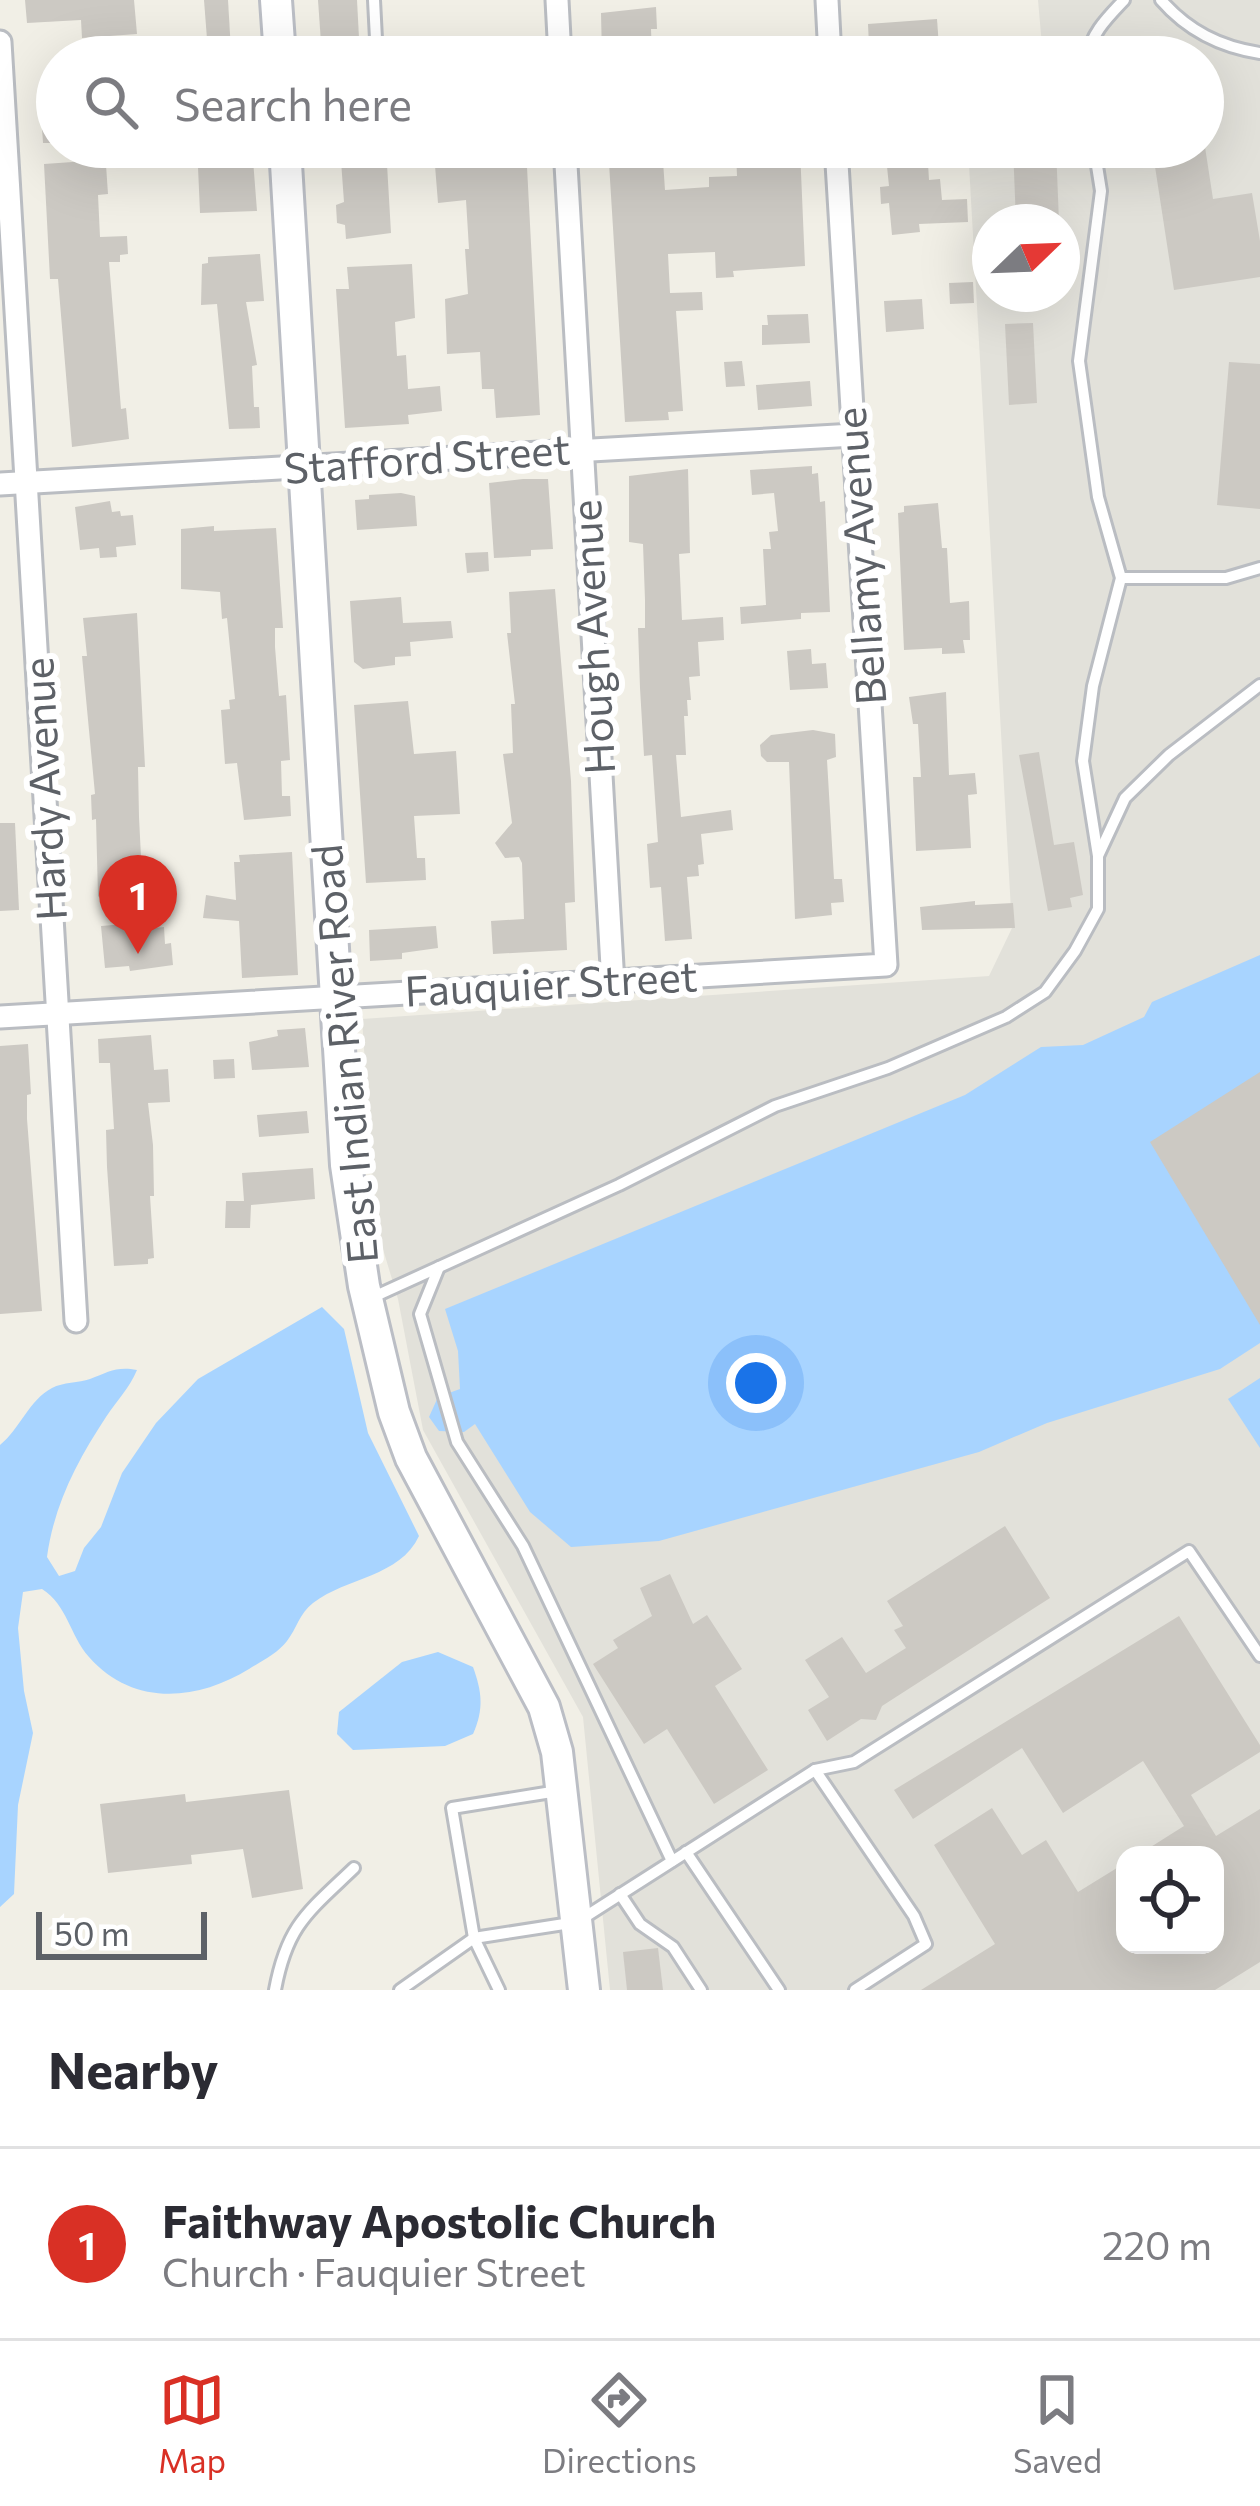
<!DOCTYPE html>
<html lang="en">
<head>
<meta charset="utf-8">
<style>
	:root { --surface:#fff; --page:#f7f7f7; --text:#2b2b33; --muted:#7c7c81; --line:#e1e1e2; --accent:#d93025 }
	body { margin:0; font-family:Commissioner,sans-serif; background:var(--page); color:var(--text) }
	.controls { position:absolute; right:36px; bottom:36px; display:grid; overflow:hidden; border-radius:24px; box-shadow:0 12px 48px #0002 }
	.controls button { width:108px; height:108px; display:grid; place-items:center; padding:0; border:0; border-bottom:3px solid var(--line); background:var(--surface); color:var(--text); font:60px sans-serif }
	.compass { position:absolute; left:972px; top:204px; width:108px; height:108px; border-radius:50%; background:var(--surface); box-shadow:0 12px 48px #0002; rotate:67deg }
	.scale { position:absolute; left:36px; bottom:30px; width:171px; box-sizing:border-box; padding-left:12px; border:6px solid #5d6167; border-top:0; font-size:33px; line-height:42px; white-space:nowrap; color:#5d6167; -webkit-text-stroke:9px #fff; paint-order:stroke }
	.you { position:absolute; left:756px; top:1383px; width:42px; height:42px; margin:-30px; border:9px solid #fff; border-radius:50%; background:#1a73e8; box-shadow:0 0 0 18px #1a73e833 }
	.badge { display:grid; place-items:center; width:78px; height:78px; border-radius:50%; background:var(--accent); color:#fff; font-size:39px; font-weight:700 }
	.pin { position:absolute; translate:-50% -99px; filter:drop-shadow(0 3px 6px #0008) }
	.pin::after { content:''; position:absolute; top:63px; width:42px; height:36px; background:inherit; clip-path:polygon(0 0,100% 0,50% 100%) }
	.list { margin:0; padding:0; list-style:none }
	h2 { display:flex; justify-content:space-between; align-items:center; height:156px; margin:0; padding:0 48px; font-size:51px }
	h2 small { font-size:39px; font-weight:400; color:var(--muted) }
	.list li { display:grid; grid-template-columns:78px 1fr auto; gap:36px; align-items:center; box-sizing:border-box; height:192px; padding:0 48px; border-top:3px solid var(--line) }
	.list b { display:block; font-size:45px; white-space:nowrap }
	.list p { margin:0; font-size:39px; white-space:nowrap; color:var(--muted) }
	.list em { font-size:39px; font-style:normal; color:var(--muted) }
	.icon { flex:none; width:66px; height:66px; fill:none; stroke:currentColor; stroke-width:2; stroke-linecap:round; stroke-linejoin:round }
	.map { position:relative; flex:none; width:1260px; height:1990px; overflow:hidden }
	.search { position:absolute; background:var(--surface); box-shadow:0 12px 48px #0002; left:36px; right:36px; top:36px; height:132px; display:flex; align-items:center; gap:30px; box-sizing:border-box; padding:0 42px; border-radius:66px; color:var(--muted); font-size:45px }
	.sheet { height:348px; background:var(--surface) }
	nav { display:flex; justify-content:space-around; align-items:center; box-sizing:border-box; height:168px; border-top:3px solid var(--line); background:var(--surface); font-size:33px; color:var(--muted) }
	nav a { display:grid; justify-items:center; gap:6px }
	nav .on { color:var(--accent) }
	.map>svg:first-child { display:block }
	.industrial { fill:#e2e1da; fill-rule:evenodd }
	.water { fill:#a8d4ff }
	.building { fill:#ccc9c3 }
	.lines { fill:none; stroke-linecap:round; stroke-linejoin:round }
	.lane-casing { stroke:#babdc2; stroke-width:16 }
	.street-casing { stroke:#babdc2; stroke-width:27 }
	.secondary-casing { stroke:#bbbec5; stroke-width:36 }
	.lane { stroke:#fff; stroke-width:10 }
	.street { stroke:#fff; stroke-width:21 }
	.secondary { stroke:#fff; stroke-width:30 }
	.labels { text-anchor:middle; stroke-width:12; stroke-linejoin:round; paint-order:stroke }
	.street-label { font-size:42px; fill:#5d6167; stroke:#fff }
</style>
</head>
<body>
<div class="map">
<svg width="1260" height="1990" viewBox="0 0 1260 1990">
	<rect width="100%" height="100%" fill="#f1efe6"/>
	<path class="industrial" d="M1038,0H1260V1990H610L583,1717L423,1430L398,1299L376,1226L362,1019L989,976L1012,928L968,147H1203V57H1043ZM990,222H1062V294H990ZM1125,1855H1215V1945H1125Z"/>
	<g class="water">
		<polygon points="1260,955 1260,1343 1220,1369 1047,1423 979,1452 659,1541 571,1547 530,1512 475,1424 464,1432 439,1431 429,1417 438,1397 460,1389 458,1351 445,1309 965,1095 1041,1047 1083,1045 1144,1017 1152,1002"/>
		<path d="M322,1307L344,1329L368,1433L419,1536C400,1577 347,1577 313,1603C299,1614 297,1628 287,1641C278,1653 262,1661 249,1669C197,1701 133,1707 89,1657C69,1634 68,1606 42,1589L23,1592L18,1628L24,1691L33,1733L18,1805L14,1894L0,1907V1445C20,1429 29,1400 52,1388C63,1382 79,1383 90,1379C108,1372 117,1366 137,1370C129,1389 117,1400 106,1417C77,1461 54,1505 47,1557L59,1576L75,1571L84,1548L101,1527L122,1473L156,1423L198,1379Z"/>
		<polygon points="1260,1378 1260,1448 1228,1399"/>
		<path d="M438,1652L473,1667C482,1692 484,1709 473,1734L445,1746L353,1750L337,1734L339,1712L402,1662Z"/>
	</g>
	<g class="building">
		<polygon points="25,0 134,0 137,34 82,38 81,20 27,23"/>
		<polygon points="204,0 228,0 231,51 208,52"/>
		<polygon points="318,0 357,0 360,57 322,57"/>
		<polygon points="656,7 657,29 651,29 652,57 602,57 601,13"/>
		<polygon points="937,19 939,47 869,46 868,24"/>
		<polygon points="57,82 57,143 43,143 39,83"/>
		<polygon points="189,147 252,147 257,211 200,213 198,167 191,167"/>
		<polygon points="340,147 386,147 391,233 346,239 345,225 337,223 336,205 344,202"/>
		<polygon points="608,147 662,147 665,190 709,187 709,177 737,176 736,151 800,149 805,266 733,271 734,277 716,278 715,252 668,254 670,293 702,292 703,310 676,311 683,411 668,412 669,420 625,422"/>
		<polygon points="885,147 927,147 929,180 940,179 942,200 967,199 968,222 919,224 920,232 892,235 889,203 881,204 880,187 889,186"/>
		<polygon points="1013,147 1056,147 1059,222 1016,222"/>
		<polygon points="1152,147 1205,147 1213,199 1252,193 1260,241 1260,277 1174,290"/>
		<polygon points="526,148 540,415 496,418 494,389 482,389 480,352 447,354 445,299 468,294 465,249 469,249 466,200 438,203 434,153"/>
		<polygon points="87,161 94,166 106,165 108,194 98,195 100,237 127,236 128,254 120,255 120,262 109,262 121,409 126,408 129,439 72,447 58,279 50,279 44,164"/>
		<polygon points="260,254 264,301 246,302 257,365 252,366 254,407 259,407 260,428 229,429 217,304 201,305 202,264 208,263 208,257"/>
		<polygon points="412,264 415,318 395,322 397,356 406,355 408,389 440,386 442,411 408,415 409,424 345,428 336,289 349,289 347,267"/>
		<polygon points="973,282 974,303 950,304 949,283"/>
		<polygon points="922,299 924,329 886,332 884,301"/>
		<polygon points="808,314 810,343 762,345 762,325 768,325 767,315"/>
		<polygon points="1033,323 1037,403 1009,405 1005,324"/>
		<polygon points="742,361 745,386 726,387 724,362"/>
		<polygon points="1229,362 1260,364 1260,509 1217,505"/>
		<polygon points="810,381 812,406 758,410 756,385"/>
		<polygon points="812,466 812,474 818,473 820,502 825,501 830,612 801,613 801,619 741,624 740,607 766,605 763,549 771,549 769,532 778,531 774,493 752,495 750,470"/>
		<polygon points="688,469 690,553 679,554 682,620 723,617 724,640 698,642 700,676 689,677 691,700 687,700 688,716 684,716 686,755 676,755 681,817 731,810 733,830 701,834 704,864 698,865 699,876 687,877 692,939 665,941 661,887 650,888 647,844 658,842 652,755 644,756 640,688 638,628 645,628 645,600 643,544 629,542 629,476"/>
		<polygon points="523,479 548,479 553,549 531,550 531,556 494,558 489,483"/>
		<polygon points="401,493 415,496 417,526 357,530 355,500 369,499 369,495"/>
		<polygon points="110,501 112,512 120,511 121,516 133,515 136,545 116,547 117,557 100,558 99,548 80,550 75,507"/>
		<polygon points="938,503 942,548 947,548 950,603 969,601 970,640 963,640 965,653 942,654 942,648 904,650 898,513 904,512 904,506"/>
		<polygon points="214,526 214,531 276,528 283,628 275,628 275,647 279,696 286,695 290,760 281,761 282,796 290,796 291,816 244,820 237,763 225,764 221,710 230,709 229,700 235,699 227,618 222,619 220,592 181,589 181,529"/>
		<polygon points="488,552 489,571 467,573 465,553"/>
		<polygon points="555,589 571,781 575,902 565,903 567,950 493,954 491,921 524,919 522,863 519,857 505,858 495,843 512,823 503,754 513,753 511,704 515,704 507,633 511,633 509,592"/>
		<polygon points="401,597 403,623 451,621 453,638 410,642 411,656 395,657 395,665 363,669 354,662 350,601"/>
		<polygon points="137,613 145,767 138,767 139,817 141,857 145,865 151,865 153,889 142,890 144,929 164,927 165,944 171,943 173,965 130,971 129,966 105,968 101,926 125,924 98,896 96,819 92,820 91,795 95,794 82,656 87,656 83,618"/>
		<polygon points="811,649 812,664 826,663 828,688 790,690 787,651"/>
		<polygon points="946,692 949,775 975,773 977,794 968,795 971,848 916,851 913,777 921,777 918,724 913,724 909,697"/>
		<polygon points="408,701 414,754 456,751 460,814 414,816 417,858 425,858 426,880 366,883 354,705"/>
		<polygon points="813,730 835,734 836,757 827,760 834,879 842,879 844,902 831,903 832,915 795,919 789,762 767,762 761,756 760,745 771,735"/>
		<polygon points="1039,752 1054,845 1074,842 1083,895 1070,898 1072,907 1048,911 1019,755"/>
		<polygon points="0,823 15,823 19,910 0,911"/>
		<polygon points="292,852 298,975 242,978 239,921 203,918 206,895 236,900 234,862 240,862 239,855"/>
		<polygon points="975,901 975,905 1013,903 1015,928 922,930 920,907"/>
		<polygon points="436,926 438,948 402,953 402,959 370,961 369,930"/>
		<polygon points="305,1028 309,1067 252,1070 249,1042 278,1036 277,1030"/>
		<polygon points="151,1035 154,1070 168,1069 170,1102 148,1103 153,1145 154,1196 150,1196 154,1258 148,1259 148,1264 114,1266 107,1167 106,1130 114,1129 110,1063 99,1063 98,1039"/>
		<polygon points="28,1044 31,1094 27,1095 27,1119 42,1311 0,1314 0,1046"/>
		<polygon points="234,1059 235,1078 214,1079 213,1060"/>
		<polygon points="1260,1072 1260,1325 1150,1142"/>
		<polygon points="307,1111 309,1133 259,1137 257,1115"/>
		<polygon points="313,1168 315,1199 251,1205 250,1228 225,1228 226,1201 244,1201 242,1173"/>
		<polygon points="1005,1526 1050,1598 882,1706 876,1720 861,1719 827,1741 808,1710 829,1697 805,1660 842,1637 866,1673 906,1648 894,1630 903,1626 887,1601"/>
		<polygon points="670,1574 693,1624 707,1615 742,1669 715,1686 768,1770 714,1804 667,1729 644,1744 593,1664 618,1648 613,1640 652,1616 640,1588"/>
		<polygon points="1179,1616 1260,1745 1260,1752 1191,1795 1216,1836 1260,1809 1260,1962 1215,1990 921,1990 995,1944 934,1845 992,1808 1022,1855 1046,1840 1078,1892 1125,1863 1125,1945 1215,1945 1215,1855 1138,1855 1184,1826 1143,1761 1063,1813 1022,1748 913,1819 894,1790"/>
		<polygon points="289,1790 303,1889 252,1898 243,1849 191,1855 192,1864 108,1873 100,1804 185,1794 186,1802"/>
		<polygon points="658,1948 663,1990 627,1990 623,1952"/>
	</g>
	<g class="lines">
		<g class="lane-casing">
			<g id="lane">
				<polyline points="374,0 376,39"/>
				<path d="M1161,0C1188,31 1220,47 1260,53"/>
				<path d="M1088,57C1090,34 1109,16 1124,0"/>
				<polyline points="1121,578 1226,578 1260,568"/>
				<polyline points="1098,856 1125,798 1169,755 1260,685"/>
				<polyline points="439,1267 420,1314 457,1442 523,1546 672,1861"/>
				<polyline points="369,1299 619,1185 775,1106 888,1068 1006,1017 1045,992 1075,951 1098,909 1098,856 1083,761 1093,686 1121,578 1098,497 1079,361 1101,191 1094,147"/>
				<polyline points="815,1770 914,1916 926,1944 855,1990"/>
				<polyline points="686,1852 779,1990"/>
				<polyline points="620,1894 640,1924 673,1947 701,1990"/>
				<path d="M275,1990C287,1925 308,1912 354,1868"/>
				<polyline points="400,1990 474,1938 577,1922 815,1770 854,1762 1189,1551 1260,1656"/>
				<polyline points="499,1990 474,1938 452,1808 558,1791"/>
			</g>
		</g>
		<g class="street-casing">
			<g id="street">
				<polyline points="557,0 560,57"/>
				<polyline points="827,0 830,57"/>
				<polyline points="0,42 76,1321"/>
				<polyline points="565,147 613,984"/>
				<polyline points="0,484 854,435"/>
				<polyline points="0,1017 886,965 836,147"/>
			</g>
		</g>
		<g class="secondary-casing">
			<g id="secondary">
				<polyline points="276,0 280,57"/>
				<polyline points="285,147 346,1165 364,1286 394,1412 411,1458 544,1707 557,1752 584,1990"/>
			</g>
		</g>
		<use href="#lane" class="lane"/>
		<use href="#street" class="street"/>
		<use href="#secondary" class="secondary"/>
	</g>
	<g class="labels">
		<g class="street-label">
			<text transform="translate(427 459) rotate(-4)" y="15">Stafford Street</text>
			<text transform="translate(861 556) rotate(-94)" y="15">Bellamy Avenue</text>
			<text transform="translate(593 637) rotate(-93)" y="15">Hough Avenue</text>
			<text transform="translate(45 789) rotate(-93)" y="15">Hardy Avenue</text>
			<text transform="translate(551 984) rotate(-3)" y="15">Fauquier Street</text>
			<text transform="translate(345 1054) rotate(-95)" y="15">East Indian River Road</text>
		</g>
	</g>
</svg>
<div class="controls">
<button><svg class="icon" aria-label="locate" viewBox="0 0 24 24"><circle cx="12" cy="12" r="6"/><path d="M12 2v4M12 18v4M2 12h4M18 12h4"/></svg></button>
</div>
<svg class="compass" viewBox="-18 -18 36 36"><path d="M0-13l5 13h-10z" fill="#e53935"/><path d="M0 13l5-13h-10z" fill="#7c7c81"/></svg>
<div class="scale">50 m</div>
<div class="you"></div>
<div class="pin badge" style="left:138px;top:954px">1</div>
<div class="search"><svg class="icon" aria-label="search" viewBox="0 0 24 24"><circle cx="10" cy="10" r="6"/><path d="M15 15l6 6"/></svg>Search here</div>
</div>
<section class="sheet">
<h2>Nearby<small></small></h2>
<ul class="list">
<li><span class="badge">1</span><div><b>Faithway Apostolic Church</b><p>Church · Fauquier Street</p></div><em>220 m</em></li>
</ul>
</section>
<nav>
<a class="on"><svg class="icon" aria-label="map" viewBox="0 0 24 24"><path d="M3 6l6-2 6 2 6-2v14l-6 2-6-2-6 2zM9 4v14M15 6v14"/></svg>Map</a>
<a><svg class="icon" aria-label="directions" viewBox="0 0 24 24"><path d="M12 3l9 9-9 9-9-9zM9 14v-3h6M13 9l2 2-2 2"/></svg>Directions</a>
<a><svg class="icon" aria-label="saved" viewBox="0 0 24 24"><path d="M7 4h10v16l-5-4-5 4z"/></svg>Saved</a>
</nav>
</body>
</html>
